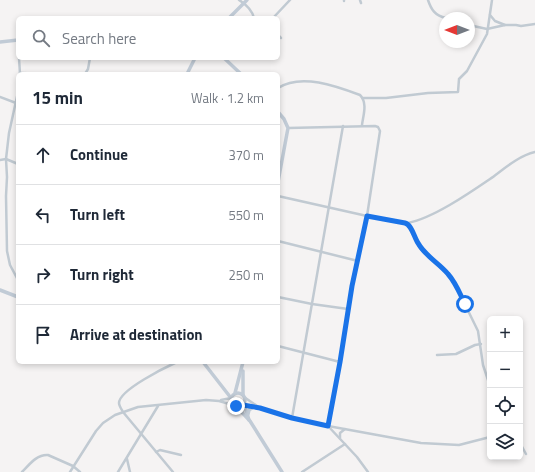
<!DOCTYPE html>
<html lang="en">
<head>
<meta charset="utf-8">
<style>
	:root { --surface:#fff; --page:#f6f6f7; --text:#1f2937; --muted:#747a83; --line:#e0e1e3 }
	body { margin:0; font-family:"Titillium Web",sans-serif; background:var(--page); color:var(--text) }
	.controls { position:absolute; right:12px; bottom:12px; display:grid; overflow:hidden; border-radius:6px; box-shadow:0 2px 6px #0003 }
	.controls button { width:36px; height:36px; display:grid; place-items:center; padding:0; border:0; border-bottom:1px solid var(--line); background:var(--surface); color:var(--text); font:20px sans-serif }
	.compass { position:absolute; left:439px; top:12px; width:36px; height:36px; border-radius:50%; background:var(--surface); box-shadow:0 2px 6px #0003; rotate:270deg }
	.stop { position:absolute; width:12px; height:12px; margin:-9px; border:3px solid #1a73e8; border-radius:50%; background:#fff }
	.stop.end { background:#1a73e8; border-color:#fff; box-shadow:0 1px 4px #0008 }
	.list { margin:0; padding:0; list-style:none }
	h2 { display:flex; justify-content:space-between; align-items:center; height:52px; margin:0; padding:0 16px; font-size:17px }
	h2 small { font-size:13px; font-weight:400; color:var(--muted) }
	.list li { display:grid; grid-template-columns:26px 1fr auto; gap:12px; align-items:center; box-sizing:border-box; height:60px; padding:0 16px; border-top:1px solid var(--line) }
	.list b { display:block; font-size:15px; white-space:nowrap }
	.list em { font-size:13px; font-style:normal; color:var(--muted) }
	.icon { flex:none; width:22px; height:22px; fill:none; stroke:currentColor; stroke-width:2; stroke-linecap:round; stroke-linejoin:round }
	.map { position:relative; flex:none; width:535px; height:472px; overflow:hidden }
	.search { position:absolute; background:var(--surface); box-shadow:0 2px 6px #0003; left:16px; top:16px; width:264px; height:44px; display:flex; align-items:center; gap:10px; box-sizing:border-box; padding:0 14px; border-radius:6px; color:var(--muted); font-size:15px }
	.panel { position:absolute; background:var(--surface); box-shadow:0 2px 6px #0003; left:16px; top:72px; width:264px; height:292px; border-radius:6px }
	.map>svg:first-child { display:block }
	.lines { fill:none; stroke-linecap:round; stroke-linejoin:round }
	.street { stroke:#c1cad2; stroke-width:2.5 }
	.secondary { stroke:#c1cbd6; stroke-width:3.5 }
	.route { stroke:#1a73e8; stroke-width:5 }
</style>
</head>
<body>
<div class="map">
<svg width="535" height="472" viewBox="0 0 535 472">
	<rect width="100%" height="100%" fill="#f5f3f3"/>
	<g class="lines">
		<g class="street">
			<path d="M239,0C247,5 252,10 254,18"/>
			<polyline points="360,0 361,3"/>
			<path d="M428,0C431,9 435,16 446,18"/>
			<polyline points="344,1 344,0"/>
			<polyline points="490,15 495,21 505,25"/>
			<polyline points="273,18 290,0"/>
			<polyline points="469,25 487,29 505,25 516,25 521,26 535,24"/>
			<polyline points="278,35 281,38"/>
			<polyline points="19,58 20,74"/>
			<polyline points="20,73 49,74"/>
			<polyline points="85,74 88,69 90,58"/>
			<path d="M278,88C301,73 336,86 360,95C368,103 363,116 362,125"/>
			<polyline points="18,92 9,133 6,159 7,177 6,196 7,251 10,265 18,280"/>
			<polyline points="0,97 16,103"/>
			<polyline points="363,98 386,98 428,93 458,92 459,79 467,71 487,34 492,0"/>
			<polyline points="288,128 375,126 378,127 380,131 367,216 352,286 340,362 328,426 357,457 368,472"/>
			<polyline points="0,160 6,159 18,164"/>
			<polyline points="278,196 367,216 407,223 420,248 426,254 448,274 456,286 478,331 483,365 490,386"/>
			<path d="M408,223C433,218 468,194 490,179C504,169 518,156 535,152"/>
			<polyline points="278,241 358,261"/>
			<polyline points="278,297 312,304 348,309"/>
			<polyline points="278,346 340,362"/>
			<polyline points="437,355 456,354 475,345 481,344"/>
			<polyline points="244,397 260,408"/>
			<polyline points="221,400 231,398"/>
			<polyline points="244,405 260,408 292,418 328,426 421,443 459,445 490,437"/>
			<polyline points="292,418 343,126"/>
			<polyline points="340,438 340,433 345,429"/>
			<polyline points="520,443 526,454"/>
			<polyline points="156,452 160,450 181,455"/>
			<polyline points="127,459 130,472"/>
			<path d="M22,472C29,465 37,454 48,455L73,466L80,472"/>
			<polyline points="70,472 96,431 103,423 115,415 138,407 206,400 219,401 233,405"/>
			<polyline points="118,472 158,406"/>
			<path d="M173,472L123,412C122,410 119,406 119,403C119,390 166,367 177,362"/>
			<polyline points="302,472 345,444"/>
		</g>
		<g class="secondary">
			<polyline points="229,18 247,0"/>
			<polyline points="0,42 18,40"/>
			<polyline points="224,58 241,74"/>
			<polyline points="187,74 195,58"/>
			<polyline points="278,112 284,119 288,128 278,182"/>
			<polyline points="0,290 18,297"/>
			<polyline points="203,362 231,398"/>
			<polyline points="235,393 243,362"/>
			<circle cx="238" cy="400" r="7"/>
			<polyline points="243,395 243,371"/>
			<polyline points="243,405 245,407 249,420"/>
			<polyline points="236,406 250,421 282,472"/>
			<polyline points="248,414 249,410 253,407"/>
		</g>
	</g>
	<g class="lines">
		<path class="route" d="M236,406L240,407L243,405L260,408L292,418L328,426L340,362L352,286L367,216L405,223C412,225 414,237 418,243C425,256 439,263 448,274C456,283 460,294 465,304"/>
	</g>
</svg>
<div class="controls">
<button>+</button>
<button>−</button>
<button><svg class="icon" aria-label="locate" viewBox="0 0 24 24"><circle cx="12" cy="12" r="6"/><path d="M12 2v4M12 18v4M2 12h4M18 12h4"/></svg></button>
<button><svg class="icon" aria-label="layers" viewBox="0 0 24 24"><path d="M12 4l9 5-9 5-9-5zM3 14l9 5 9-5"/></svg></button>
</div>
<svg class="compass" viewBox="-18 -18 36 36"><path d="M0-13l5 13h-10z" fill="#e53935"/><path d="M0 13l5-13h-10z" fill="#747a83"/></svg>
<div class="stop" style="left:465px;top:304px"></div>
<div class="stop end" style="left:236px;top:406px"></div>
<div class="search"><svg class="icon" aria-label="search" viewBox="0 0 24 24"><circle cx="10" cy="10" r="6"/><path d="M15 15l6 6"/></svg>Search here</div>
<section class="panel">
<h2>15 min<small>Walk · 1.2 km</small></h2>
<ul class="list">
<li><svg class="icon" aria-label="ahead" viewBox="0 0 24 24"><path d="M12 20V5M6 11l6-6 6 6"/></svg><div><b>Continue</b></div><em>370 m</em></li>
<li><svg class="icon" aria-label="left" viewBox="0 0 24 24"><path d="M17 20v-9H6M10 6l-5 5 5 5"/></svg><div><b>Turn left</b></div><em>550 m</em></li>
<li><svg class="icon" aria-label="right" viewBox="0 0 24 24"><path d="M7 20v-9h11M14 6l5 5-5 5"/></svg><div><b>Turn right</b></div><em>250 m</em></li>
<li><svg class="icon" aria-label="arrive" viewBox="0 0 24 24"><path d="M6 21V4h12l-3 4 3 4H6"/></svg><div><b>Arrive at destination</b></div></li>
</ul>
</section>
</div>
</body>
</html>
